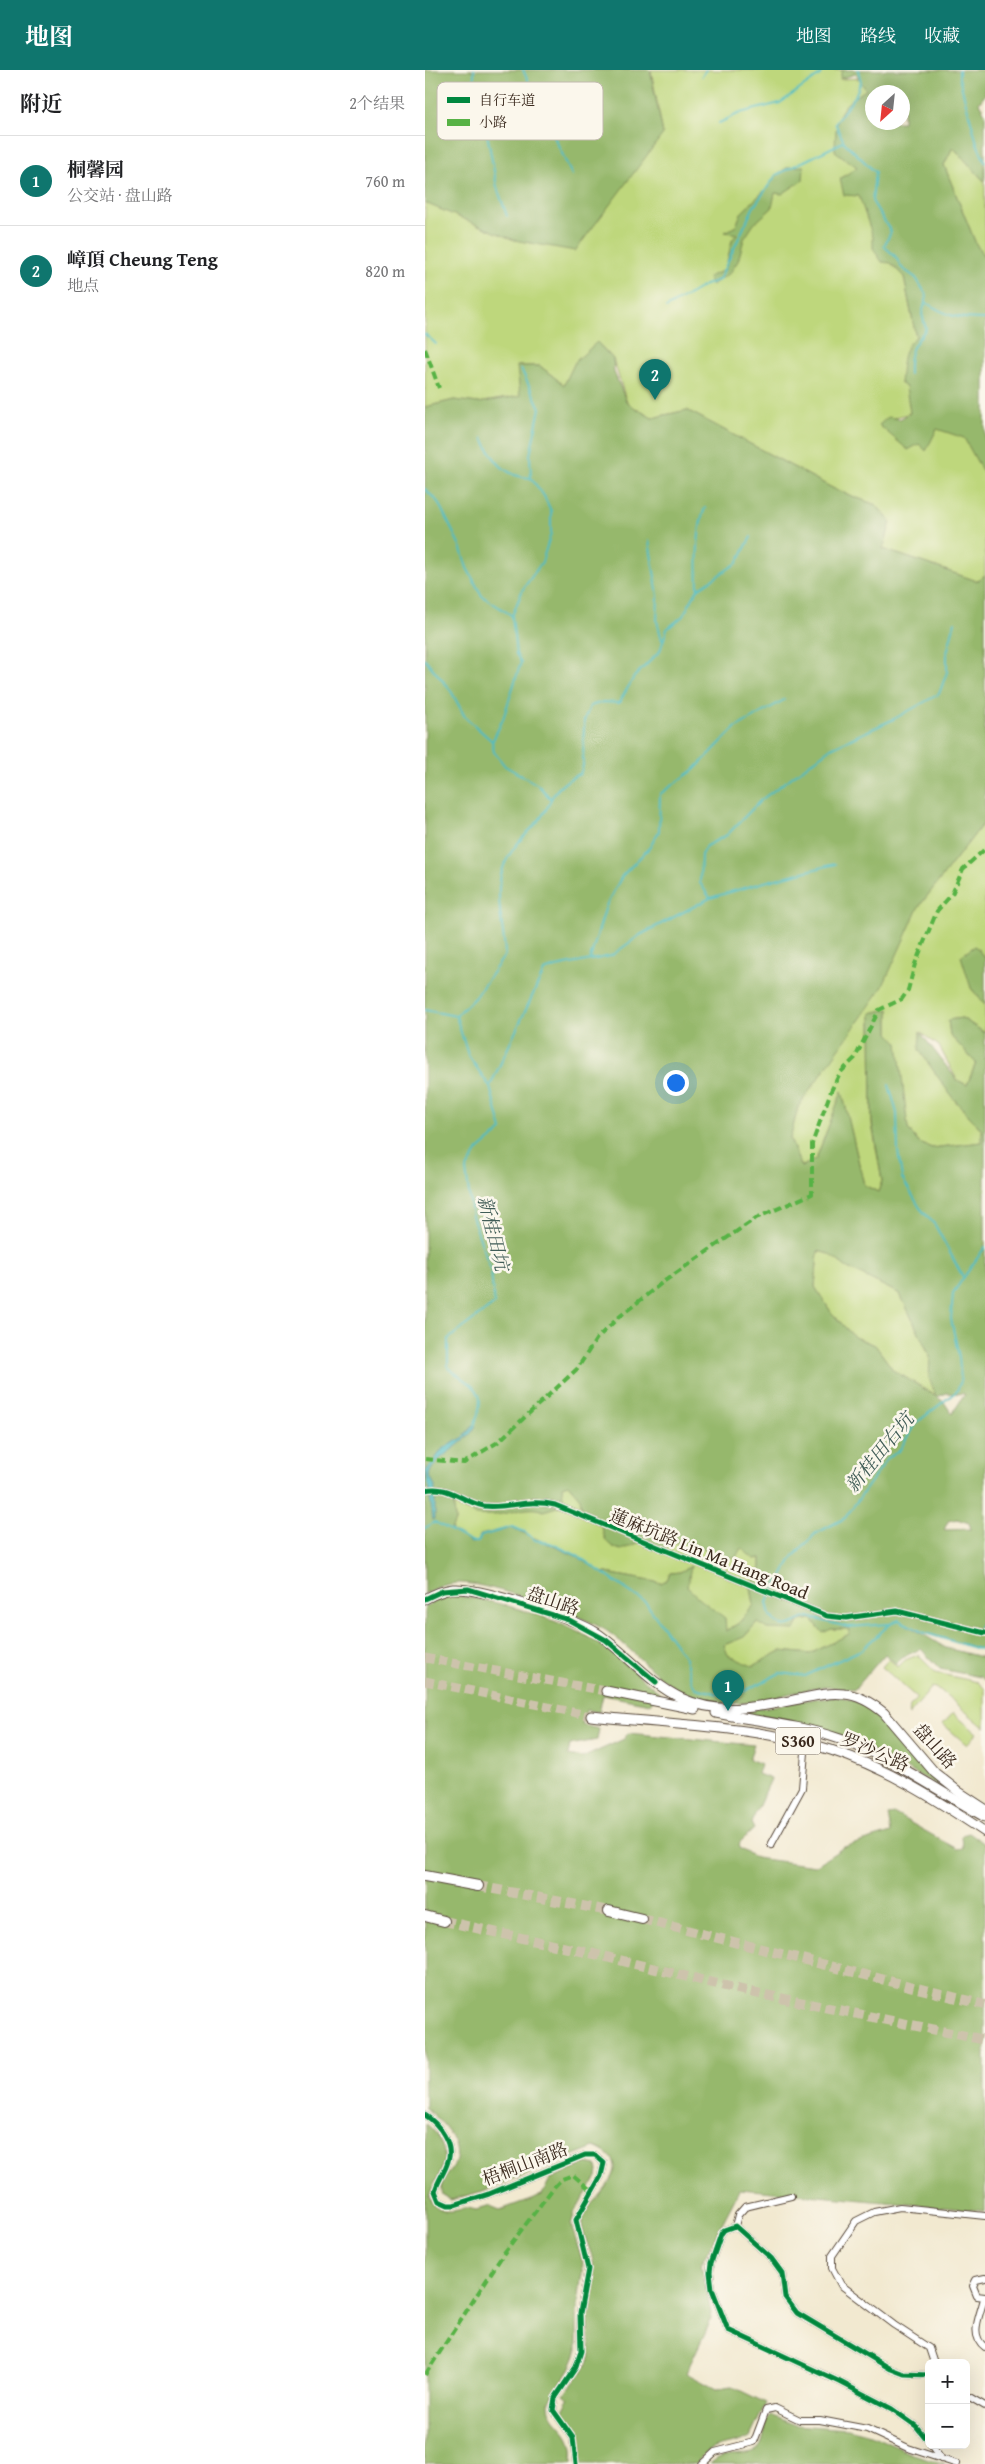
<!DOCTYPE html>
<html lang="zh">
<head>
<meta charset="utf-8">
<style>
	:root { --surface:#fff; --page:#f6f6f6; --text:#202124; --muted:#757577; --line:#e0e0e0; --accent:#0f766e }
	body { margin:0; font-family:"Gentium Book Plus","Noto Serif SC",serif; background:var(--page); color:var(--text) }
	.controls { position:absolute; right:15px; bottom:15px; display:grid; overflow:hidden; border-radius:8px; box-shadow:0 5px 20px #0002 }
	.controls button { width:45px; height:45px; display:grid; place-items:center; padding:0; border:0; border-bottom:1px solid var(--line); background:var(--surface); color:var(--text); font:25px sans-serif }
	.compass { position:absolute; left:440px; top:15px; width:45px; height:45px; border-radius:50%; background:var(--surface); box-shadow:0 5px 20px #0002; rotate:207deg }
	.you { position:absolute; left:250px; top:1012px; width:18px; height:18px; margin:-12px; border:4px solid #fff; border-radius:50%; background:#1a73e8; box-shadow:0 0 0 8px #1a73e833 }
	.badge { display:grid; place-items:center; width:32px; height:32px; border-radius:50%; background:var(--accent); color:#fff; font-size:16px; font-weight:700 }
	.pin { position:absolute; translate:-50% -41px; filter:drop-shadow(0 1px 2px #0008) }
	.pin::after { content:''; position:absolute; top:26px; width:18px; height:15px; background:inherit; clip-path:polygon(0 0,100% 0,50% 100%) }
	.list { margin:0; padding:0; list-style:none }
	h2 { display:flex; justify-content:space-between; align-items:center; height:65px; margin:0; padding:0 20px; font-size:21px }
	h2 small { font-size:16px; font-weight:400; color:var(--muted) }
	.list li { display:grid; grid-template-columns:32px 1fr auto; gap:15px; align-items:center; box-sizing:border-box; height:90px; padding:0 20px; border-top:1px solid var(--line) }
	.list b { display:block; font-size:19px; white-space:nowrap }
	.list p { margin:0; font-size:16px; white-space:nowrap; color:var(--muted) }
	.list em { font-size:16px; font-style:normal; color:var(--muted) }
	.map { position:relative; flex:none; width:560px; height:2394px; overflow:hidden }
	header { display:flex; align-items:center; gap:30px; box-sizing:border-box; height:70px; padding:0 25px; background:var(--accent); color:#fff }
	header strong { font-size:24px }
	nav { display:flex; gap:28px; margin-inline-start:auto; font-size:18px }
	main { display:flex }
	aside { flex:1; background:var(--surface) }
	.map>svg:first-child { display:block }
	.green { fill:#bed77c; stroke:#7c804d }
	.forest { fill:#96b86c; stroke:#687145; fill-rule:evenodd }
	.water { fill:#4dbcc2; stroke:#447370 }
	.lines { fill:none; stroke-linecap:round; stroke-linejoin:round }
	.stream { stroke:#4dbcc2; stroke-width:2 }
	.major-tunnel { stroke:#cdc3ac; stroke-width:9; stroke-dasharray:9 4.5; stroke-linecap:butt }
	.highway-tunnel { stroke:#cdc3ac; stroke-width:10; stroke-dasharray:10 5; stroke-linecap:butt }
	.minor-casing { stroke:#564739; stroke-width:8 }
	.major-casing { stroke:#564739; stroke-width:11 }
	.highway-casing { stroke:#564739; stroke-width:12 }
	.minor { stroke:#fff; stroke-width:6 }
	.major { stroke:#fff; stroke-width:9 }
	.highway { stroke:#fff; stroke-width:10 }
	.quiet { stroke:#57b245; stroke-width:4; stroke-dasharray:8 4; stroke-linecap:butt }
	.cycleway-casing { stroke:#fbf7ec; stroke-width:8 }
	.cycleway { stroke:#00873e; stroke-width:5 }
	.labels { text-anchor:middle; stroke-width:5; stroke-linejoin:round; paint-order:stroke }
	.shield { fill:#fbf7ec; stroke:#75685c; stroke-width:1 }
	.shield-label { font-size:16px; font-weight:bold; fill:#3b2a1e }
	.street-label { font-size:18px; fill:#3b2a1e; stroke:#fbf7ec }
	.water-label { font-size:19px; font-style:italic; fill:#415d57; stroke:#fbf7ec }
	.key { fill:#fbf7ec; stroke:#c1baae; stroke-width:1 }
	.key-label { font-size:14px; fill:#3b2a1e }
</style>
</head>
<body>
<header>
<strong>地图</strong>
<nav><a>地图</a><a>路线</a><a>收藏</a></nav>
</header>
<main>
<aside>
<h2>附近<small>2个结果</small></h2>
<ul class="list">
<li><span class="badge">1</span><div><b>桐馨园</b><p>公交站 · 盘山路</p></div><em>760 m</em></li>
<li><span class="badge">2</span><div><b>嶂頂 Cheung Teng</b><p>地点</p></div><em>820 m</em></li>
</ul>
</aside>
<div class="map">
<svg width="560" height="2394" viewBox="0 0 560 2394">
	<rect width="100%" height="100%" fill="#fbf7ec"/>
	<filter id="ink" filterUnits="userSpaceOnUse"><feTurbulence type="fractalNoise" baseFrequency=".02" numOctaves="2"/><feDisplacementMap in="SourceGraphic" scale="10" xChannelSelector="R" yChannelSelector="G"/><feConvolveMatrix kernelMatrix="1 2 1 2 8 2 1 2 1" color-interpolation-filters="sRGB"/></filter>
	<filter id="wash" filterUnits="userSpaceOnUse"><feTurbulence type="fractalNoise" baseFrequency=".0096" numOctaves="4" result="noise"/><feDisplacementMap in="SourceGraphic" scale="20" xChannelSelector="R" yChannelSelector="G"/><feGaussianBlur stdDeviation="1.12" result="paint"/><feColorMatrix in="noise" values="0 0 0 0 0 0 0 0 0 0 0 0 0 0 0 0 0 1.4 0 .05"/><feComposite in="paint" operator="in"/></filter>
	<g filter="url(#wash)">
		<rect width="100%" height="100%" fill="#f2e9d0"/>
		<g class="green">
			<polygon points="226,0 418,0 415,9 435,8 444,21 410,77 435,99 466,193 479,207 491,267 485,343 469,348 464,354 509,353 545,364 560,392 560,506 552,511 458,479 466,452 451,435 411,420 262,340 227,348 202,333 188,289 173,273 139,315 115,296 93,296 96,326 53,333 29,330 0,337 0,132 238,64"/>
			<polygon points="528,77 560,112 560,188 551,174 519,95"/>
			<polygon points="560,751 560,888 550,876 546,918 560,935 560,963 537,948 523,950 525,965 551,993 542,1015 532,1010 514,976 495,962 527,1027 557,1060 558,1072 507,1078 494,1073 483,1059 464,963 464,939 446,943 447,1055 457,1111 453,1122 439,1115 417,1022 391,1089 376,1097 365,1069 373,1037 491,840"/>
			<polygon points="393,1181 404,1184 421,1197 475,1224 505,1286 504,1308 512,1326 469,1301 450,1275 429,1267 406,1242 390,1217"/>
			<polygon points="143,1414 156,1428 156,1437 208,1474 220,1470 316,1477 329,1489 336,1488 336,1498 326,1517 329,1535 314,1553 300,1561 262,1517 265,1497 255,1502 245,1503 242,1510 236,1513 176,1502 153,1486 122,1472 110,1470 87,1457 55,1465 53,1472 46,1472 26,1460 30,1451 29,1435 33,1435 40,1440 111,1438 118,1441 135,1416"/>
			<polygon points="387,1549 398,1562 406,1559 426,1559 425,1564 385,1584 356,1581 327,1598 302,1585 299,1575 320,1566 332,1552 369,1560 375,1551"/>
			<polygon points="493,1585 511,1603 553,1612 560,1619 560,1658 515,1620 507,1617 484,1645 485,1636 492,1628 457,1597 464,1589 473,1597 480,1590"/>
			<polygon points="528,1643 552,1663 542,1675 518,1654"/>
		</g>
		<g class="forest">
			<polygon points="0,0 225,0 238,64 150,181 89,170 0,133"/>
			<path d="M417,0H560V25L554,33L560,43V112L528,77L519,95L551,174L560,188V406L539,368L512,359L501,381L494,374L483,380L454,355L463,347L475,349L485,343L481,317L475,313C477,297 476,276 491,267L479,207L466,193L457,192L448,178V167L434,126L419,125L415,109L432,97L410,81C411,48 411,37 441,20L431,4L415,9ZM448,22H478V52H448Z"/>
			<polygon points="379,96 378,110 357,124 350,123 347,138 329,154 319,169 313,191 305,203 287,215 283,207 300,200 307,170 312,164 300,162 311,156 316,143 342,118 351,105 363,97"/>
			<path d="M172,272L188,289L189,302L202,333L227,348L262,340L411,420L451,435L466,452L458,479L552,511L560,505V751L493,838L457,918L373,1037L365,1069L376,1097L391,1089L417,1021L439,1115L453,1122L457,1111L447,1052L446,943L464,939V963L473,973L483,1059L494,1073L507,1078L557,1072V1060L527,1027L494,980L495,962L532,1010L542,1015L551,993L525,965L523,950L537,948L560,963V1581L499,1563L482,1555L521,1578L560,1588V1611L556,1607L515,1599L496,1579L477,1587L471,1594L460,1584L430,1619C417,1618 405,1616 392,1618C357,1623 320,1640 284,1631C235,1619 220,1588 182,1561C158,1545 64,1513 35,1513C22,1513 11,1517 0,1524V337L29,330L53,333L95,326L92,296H115L139,315L150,292ZM393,1181L404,1184L421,1197L475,1224L505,1286L504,1308L511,1326L469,1301L450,1275L429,1267L406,1242L390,1217ZM522,1323L540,1324L527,1344L519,1332L512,1327ZM143,1414L155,1428L158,1445L177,1456C179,1470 182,1476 196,1480L220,1470L241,1479L244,1472C264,1472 279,1475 295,1488L311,1487L316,1478L329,1489L336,1488V1498L326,1517L329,1535L314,1553L301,1561L300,1548L276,1530L262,1517L266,1496L255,1502L245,1503L242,1510L236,1513L176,1502L153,1487L87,1458L56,1466L53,1472L46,1473L26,1460L30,1451L29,1435C36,1434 44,1442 51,1445C56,1446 62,1445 67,1445C84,1445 103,1434 118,1441L139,1435L137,1416ZM532,1449L544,1453L546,1459L519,1460L523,1451ZM387,1549L398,1563L406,1559H425L424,1564L385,1584L356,1581L327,1596L303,1585L299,1575L319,1567L332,1552L342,1559L370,1560L374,1551Z"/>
			<polygon points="550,876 560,888 560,935 546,918 536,886"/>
			<path d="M30,1526C69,1529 135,1549 168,1570C191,1585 212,1605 234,1622L225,1634L178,1625L174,1642L161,1640L157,1655L174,1659L172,1670L145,1675L143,1685L157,1688L199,1669L203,1663L329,1675L324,1689L336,1694L333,1704L346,1709L326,1753L329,1759L315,1772L314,1778L331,1788L390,1796L419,1777L466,1763L463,1745L470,1744L532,1779L538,1778L537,1765L544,1763L560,1774V2141L315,2119L276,2194L287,2248L261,2303L291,2319L308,2317L341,2333L325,2367C306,2378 282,2371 272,2394H155L151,2363L136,2344L144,2329L139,2325C146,2313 159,2304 163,2291C169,2276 161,2251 162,2234C162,2220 170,2207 168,2192C166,2177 155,2164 157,2148C168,2125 217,2096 170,2077L58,2121L26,2130L17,2125C13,2113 25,2104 30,2093C38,2073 15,2048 0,2038V1537L17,1527Z"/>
			<path d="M416,1627C459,1636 469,1666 497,1695C511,1709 527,1720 543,1731L433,1673L313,1642L394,1628Z"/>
			<path d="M0,2053C7,2058 12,2064 15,2071C27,2096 11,2104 4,2127L8,2135L13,2139L20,2141H28L43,2138L51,2140L65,2136L75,2140L117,2125L125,2109L161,2094L172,2096L173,2101L172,2107L150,2141L146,2155L158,2193L152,2242V2282L145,2299L124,2332C124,2354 142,2355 146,2374C148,2380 147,2388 147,2394H0Z"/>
			<path d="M347,2346L371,2355L423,2359L446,2365L485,2383L520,2394H285C303,2377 322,2388 333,2379C340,2372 339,2357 343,2349Z"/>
		</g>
		<path class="water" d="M48,1355L51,1356C39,1377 14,1382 4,1404L10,1416V1449L8,1450L1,1401L18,1378L39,1367Z"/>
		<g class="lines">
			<g class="stream">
				<polyline points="49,0 49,25 63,69 72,117 82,146"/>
				<polyline points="98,0 147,105"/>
				<path d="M433,0L436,12L430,26L410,53L419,72L450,102L447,131L466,162L459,176L470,186L477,198L491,208L502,226L497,244L501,259C487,276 483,282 484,304"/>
				<polyline points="534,0 534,8 552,73 560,92"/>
				<polyline points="277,6 281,0"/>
				<polyline points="294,53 315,43 355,33 395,5 397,0"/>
				<path d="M500,232C522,246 533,249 560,249"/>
				<polyline points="241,238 280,215 294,210 328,138 351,105 418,72"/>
				<polyline points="0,264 11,274"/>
				<path d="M58,368C68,391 80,407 106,408"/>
				<polyline points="0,419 13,432 35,476 42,498 57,526 86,545"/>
				<polyline points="224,471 233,526 232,551 237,570"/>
				<path d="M273,519C272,496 271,458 280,438"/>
				<polyline points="0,589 26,621 40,647 67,671"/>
				<path d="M126,729C131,718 144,708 155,704L158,696L159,651L165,636L178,632L194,633L209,607L235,581L242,559L258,546L273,519L312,493L326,467"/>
				<polyline points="285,828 343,811 410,794"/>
				<polyline points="165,889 181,836 197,806 225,777 234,761 235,724 269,700 310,658 359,630"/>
				<polyline points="0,940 31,946"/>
				<polyline points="464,1015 472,1043 473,1081 477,1108 495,1138 510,1155 538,1207"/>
				<polyline points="65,1016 119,901 131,897 186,886 215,865 285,828 275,813 276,785 281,776 302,765 336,730 406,678 469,649 514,624 522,602 522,583 530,552"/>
				<path d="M49,1356C63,1319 52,1319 23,1298V1269L69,1234L66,1201L47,1146L41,1100L53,1080L77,1060L65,1017L43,985L31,946L50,927L80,885C79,847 62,813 89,778C103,760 118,751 126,729L113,715L80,696L69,682L67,672L78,649L96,592L91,584L87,546L98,519L117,492L126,463V441L119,426L106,408L105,385L115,338L96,299"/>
				<polyline points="0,1458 10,1452 46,1472 53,1472 56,1466 87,1457 100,1462 110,1470 125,1473 153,1486 221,1533 260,1588 267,1613 271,1618 297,1625 320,1621 355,1603 380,1606 436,1580 465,1554 474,1550 497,1562 560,1581"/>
				<path d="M464,1554L423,1557L383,1547C366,1552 361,1564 345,1546L342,1532L368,1487L390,1464L420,1448L463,1388L474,1381L490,1354L532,1321L536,1311L534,1287L526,1249L528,1223L560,1177"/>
				<polyline points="554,1558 560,1547"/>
			</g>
		</g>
	</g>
	<g filter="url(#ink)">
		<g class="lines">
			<g class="major-tunnel">
				<polyline points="0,1588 181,1621"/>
				<polyline points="0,1611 166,1646"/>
			</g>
			<g class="highway-tunnel">
				<polyline points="53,1816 184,1841"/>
				<polyline points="217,1849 560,1935"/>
				<polyline points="19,1851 165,1883 321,1921 560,1970"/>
			</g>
			<g class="minor-casing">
				<g id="minor">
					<path d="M0,1420C26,1415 36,1432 59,1436C83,1439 103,1428 130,1435L402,1546L421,1548L472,1541L560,1563"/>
					<polyline points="346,1775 377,1718 382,1659"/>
					<path d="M0,2045C14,2054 29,2074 23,2091C20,2102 13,2110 10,2121L14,2131L23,2135H29L64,2124L160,2085H170L179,2093L176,2106L151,2150L163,2199L155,2243L156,2281L151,2297L130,2328L128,2340L148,2368L151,2394"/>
					<polyline points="310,2156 313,2145 320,2137 366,2126"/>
					<polyline points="560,2208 551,2210 548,2216 552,2226 560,2227"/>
					<path d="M559,2228C556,2244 543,2265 560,2277"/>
					<polyline points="509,2293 504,2278 469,2255 416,2215 407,2198 407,2186 431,2151 449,2142 475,2137 560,2146"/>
					<polyline points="504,2305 479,2304 466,2299 372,2243 360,2227 357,2203 346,2188 310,2156 299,2160 296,2164 286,2193 285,2202 287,2219 303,2260 415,2312 467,2339 491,2356 504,2372"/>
					<polyline points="541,2325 560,2336"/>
					<polyline points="506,2375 516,2389"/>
					<polyline points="277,2394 290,2382 329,2372 341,2340 350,2338 375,2350 395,2350 442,2359 483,2378 532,2394"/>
				</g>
			</g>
			<g class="major-casing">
				<g id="major">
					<path d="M0,1529C9,1524 18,1520 28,1519C55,1517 148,1548 172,1563C201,1583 224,1613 256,1628C295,1646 333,1637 374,1629C389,1626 404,1622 419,1624C434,1625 447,1633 459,1643L510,1703L534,1722L560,1739"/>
					<polyline points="181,1621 270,1639"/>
					<path d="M291,1643C332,1651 375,1655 415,1669C467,1688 512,1720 560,1747"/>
					<path d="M166,1646C245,1655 330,1655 406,1680C462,1698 512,1730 560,1762"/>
				</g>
			</g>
			<g class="highway-casing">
				<g id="highway">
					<polyline points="0,1806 53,1816"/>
					<polyline points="184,1841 217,1849"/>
					<polyline points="0,1846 19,1851"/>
				</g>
			</g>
			<use href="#minor" class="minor"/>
			<use href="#major" class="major"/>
			<use href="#highway" class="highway"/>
			<g class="quiet">
				<polyline points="0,279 14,318"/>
				<polyline points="0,1389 39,1393 73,1372 152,1299 172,1268 194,1247 238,1212 331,1148 387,1124 387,1074 406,1021 415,1003 430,988 454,940 477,929 483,920 490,894 512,841 527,824 538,799 560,779"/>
				<polyline points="0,2305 79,2183 129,2117 137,2109 148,2105 167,2121"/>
			</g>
			<g class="cycleway-casing">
				<g id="cycleway">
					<path d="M0,1420C26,1415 36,1432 59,1436C83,1439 103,1428 130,1435L402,1546L421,1548L472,1541L560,1563"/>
					<polyline points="0,1529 17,1521 43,1519 144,1550 181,1570 231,1612"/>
					<path d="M0,2045C14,2054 29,2074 23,2091C20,2102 13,2110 10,2121L14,2131L23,2135H29L64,2124L160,2085H170L179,2093L176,2106L151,2150L163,2199L155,2243L156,2281L151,2297L130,2328L128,2340L148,2368L151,2394"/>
					<polyline points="504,2305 479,2304 466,2299 372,2243 360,2227 357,2203 346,2188 310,2156 299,2160 296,2164 286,2193 285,2202 287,2219 303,2260 415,2312 467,2339 491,2356 504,2372"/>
				</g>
			</g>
			<use href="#cycleway" class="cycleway"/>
		</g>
	</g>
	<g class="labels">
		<rect class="shield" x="350.5" y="1657.5" width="45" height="27" rx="4"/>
		<g class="shield-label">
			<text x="373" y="1677">S360</text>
		</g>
		<g class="street-label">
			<text transform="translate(284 1484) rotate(22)" y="6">蓮麻坑路 Lin Ma Hang Road</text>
			<text transform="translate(128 1531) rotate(19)" y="6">盘山路</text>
			<text transform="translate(510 1676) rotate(48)" y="6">盘山路</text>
			<text transform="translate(450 1682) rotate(23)" y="6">罗沙公路</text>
			<text transform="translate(100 2094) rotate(-21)" y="6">梧桐山南路</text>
		</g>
		<g class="water-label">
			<text transform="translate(69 1163) rotate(76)" y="7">新桂田坑</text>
			<text transform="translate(454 1382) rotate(-51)" y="7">新桂田右坑</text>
		</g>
	</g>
	<rect x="12" y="12" width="166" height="58" rx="8" class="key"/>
	<rect x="22" y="27" width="23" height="6" fill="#00873e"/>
	<rect x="22" y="49" width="23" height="7" fill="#57b245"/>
	<g class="key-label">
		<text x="54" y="35">自行车道</text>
		<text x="54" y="57">小路</text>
	</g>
</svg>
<div class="controls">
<button>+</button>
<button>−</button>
</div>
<svg class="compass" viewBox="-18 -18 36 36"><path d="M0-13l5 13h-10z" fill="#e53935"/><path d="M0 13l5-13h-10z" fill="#757577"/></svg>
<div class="you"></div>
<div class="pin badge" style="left:303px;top:1641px">1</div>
<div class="pin badge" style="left:230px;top:330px">2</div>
</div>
</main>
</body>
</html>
